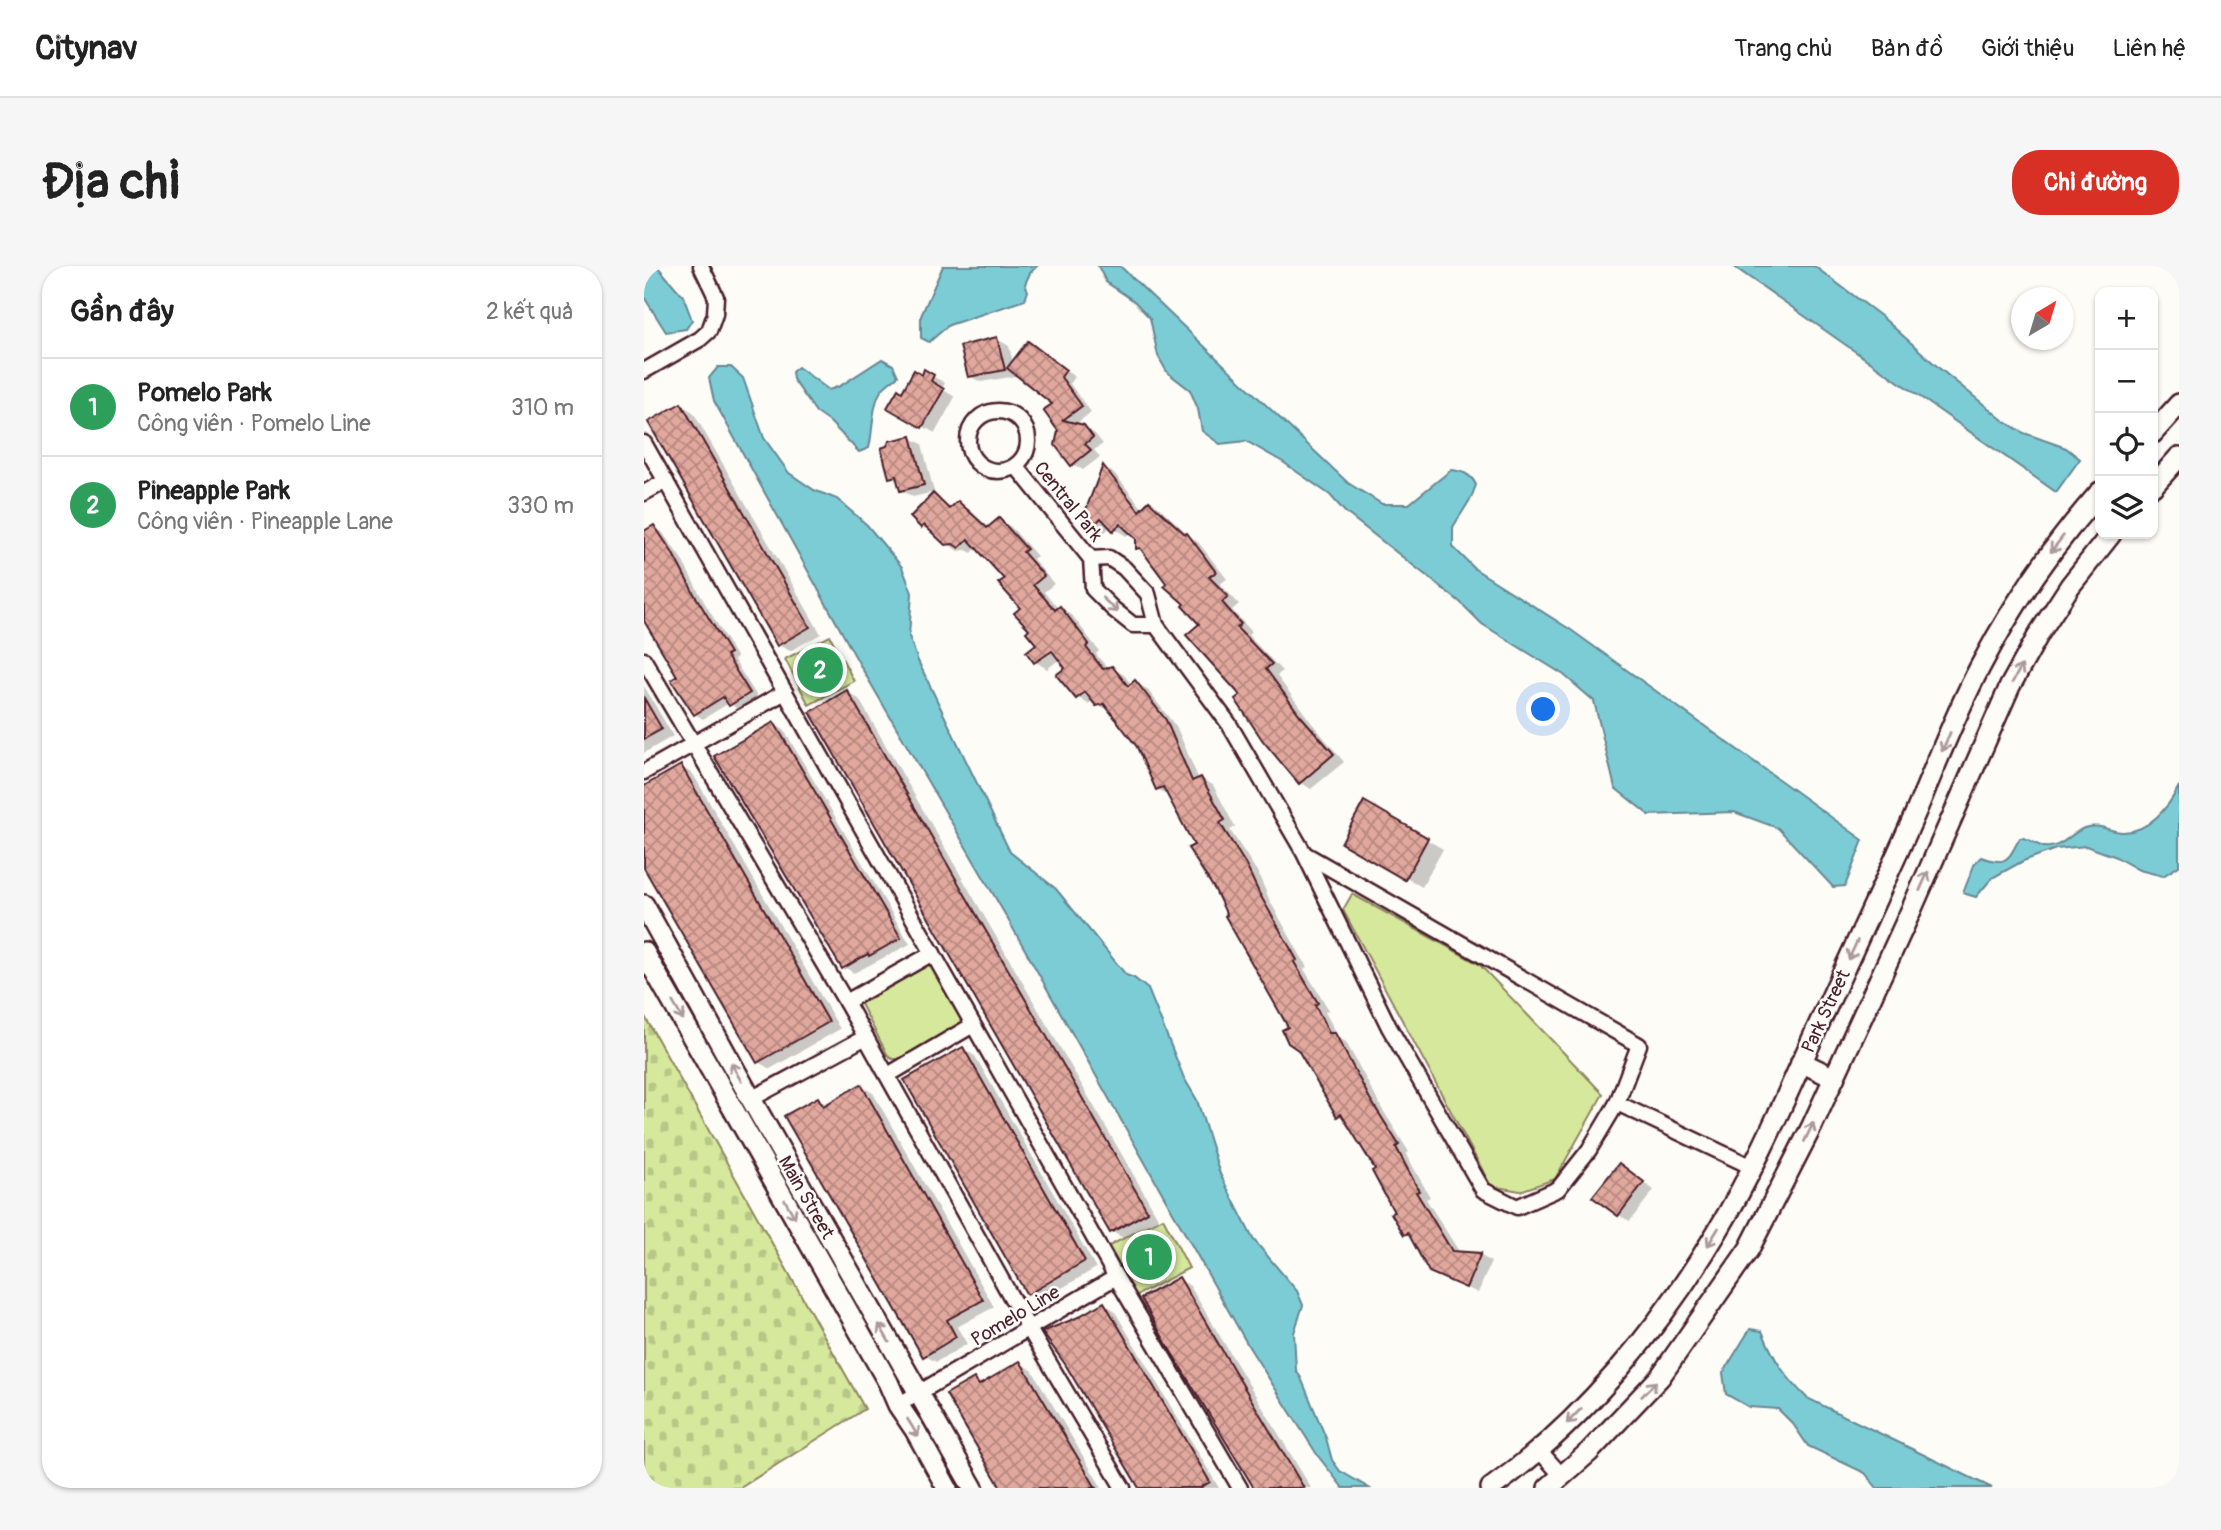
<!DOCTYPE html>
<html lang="vi">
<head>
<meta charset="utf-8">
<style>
	:root { --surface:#fff; --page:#f6f6f6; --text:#222; --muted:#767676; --line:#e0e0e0; --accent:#d93025 }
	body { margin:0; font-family:Pangolin,sans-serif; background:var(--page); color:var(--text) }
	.controls { position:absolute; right:21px; top:21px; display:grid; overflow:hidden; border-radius:14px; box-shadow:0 2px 5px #0004 }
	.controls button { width:63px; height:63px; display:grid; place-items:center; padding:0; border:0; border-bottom:2px solid var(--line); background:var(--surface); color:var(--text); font:35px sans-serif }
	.compass { position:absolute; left:1367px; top:21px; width:63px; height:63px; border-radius:50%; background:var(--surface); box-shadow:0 2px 5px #0004; rotate:38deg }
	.you { position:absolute; left:900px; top:444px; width:24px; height:24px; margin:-18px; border:5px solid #fff; border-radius:50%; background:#1a73e8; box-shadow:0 0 0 10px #1a73e833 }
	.badge { display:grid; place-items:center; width:46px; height:46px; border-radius:50%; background:var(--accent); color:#fff; font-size:23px; font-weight:700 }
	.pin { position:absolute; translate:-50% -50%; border:4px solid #fff; box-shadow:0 2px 7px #0006 }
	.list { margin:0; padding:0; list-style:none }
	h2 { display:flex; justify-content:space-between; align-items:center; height:91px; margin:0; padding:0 28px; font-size:30px }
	h2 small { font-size:23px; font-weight:400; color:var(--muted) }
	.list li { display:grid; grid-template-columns:46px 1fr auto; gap:21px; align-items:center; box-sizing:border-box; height:98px; padding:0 28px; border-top:2px solid var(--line) }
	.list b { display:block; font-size:26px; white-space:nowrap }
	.list p { margin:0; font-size:23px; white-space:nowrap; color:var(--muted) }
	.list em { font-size:23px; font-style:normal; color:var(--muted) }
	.icon { flex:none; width:38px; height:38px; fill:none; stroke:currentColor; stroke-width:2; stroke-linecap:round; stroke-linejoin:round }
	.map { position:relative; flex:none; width:1535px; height:1222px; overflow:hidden; border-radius:28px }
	header { display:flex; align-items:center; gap:42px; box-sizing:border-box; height:98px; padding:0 35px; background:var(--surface); border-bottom:2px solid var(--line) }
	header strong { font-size:33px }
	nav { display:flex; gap:38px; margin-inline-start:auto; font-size:24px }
	.intro { display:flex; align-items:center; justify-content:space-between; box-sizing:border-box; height:168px; padding:0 42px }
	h1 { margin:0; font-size:49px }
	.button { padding:18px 32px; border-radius:28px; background:var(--accent); color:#fff; font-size:24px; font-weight:700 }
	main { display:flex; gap:42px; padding:0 42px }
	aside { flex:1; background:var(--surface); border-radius:28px; box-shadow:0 2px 5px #0004 }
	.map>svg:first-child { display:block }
	.cemetery { fill:url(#cemetery-stones); stroke:#908464; stroke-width:2 }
	.green { fill:#d5e89c; stroke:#908464; stroke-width:2 }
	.water { fill:#7bccd6; stroke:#678792; stroke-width:2 }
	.shadow { fill:#0003 }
	.building { fill:url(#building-cross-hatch); stroke:#4a1f2b; stroke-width:2 }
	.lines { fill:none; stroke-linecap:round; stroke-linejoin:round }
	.street-casing { stroke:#4a1f2b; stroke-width:19 }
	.secondary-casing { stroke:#4a1f2b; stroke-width:24 }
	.street { stroke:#fdfcf7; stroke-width:14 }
	.secondary { stroke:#fdfcf7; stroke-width:19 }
	.oneway { stroke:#ac999b }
	.labels { text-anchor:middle; stroke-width:5; stroke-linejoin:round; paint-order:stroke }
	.street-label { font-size:19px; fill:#4a1f2b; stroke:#fdfcf7 }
</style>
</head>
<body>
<header>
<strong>Citynav</strong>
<nav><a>Trang chủ</a><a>Bản đồ</a><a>Giới thiệu</a><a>Liên hệ</a></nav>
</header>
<div class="intro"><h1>Địa chỉ</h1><a class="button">Chỉ đường</a></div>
<main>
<aside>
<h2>Gần đây<small>2 kết quả</small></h2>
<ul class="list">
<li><span class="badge" style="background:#2e9e5b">1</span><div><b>Pomelo Park</b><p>Công viên · Pomelo Line</p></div><em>310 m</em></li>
<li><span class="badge" style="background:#2e9e5b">2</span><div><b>Pineapple Park</b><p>Công viên · Pineapple Lane</p></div><em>330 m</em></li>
</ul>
</aside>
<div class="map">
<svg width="1535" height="1222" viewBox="0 0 1535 1222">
	<defs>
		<pattern id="cemetery-stones" width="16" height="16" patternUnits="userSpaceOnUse" patternTransform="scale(1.75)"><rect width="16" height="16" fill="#d5e89c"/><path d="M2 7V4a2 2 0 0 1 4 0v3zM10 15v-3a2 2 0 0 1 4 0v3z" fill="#b8c787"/></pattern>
		<pattern id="building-cross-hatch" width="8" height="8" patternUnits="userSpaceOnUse" patternTransform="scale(1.75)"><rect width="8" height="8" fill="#e1a89d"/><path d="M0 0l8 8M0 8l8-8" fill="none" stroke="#b88880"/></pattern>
	</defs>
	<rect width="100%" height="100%" fill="#fdfcf7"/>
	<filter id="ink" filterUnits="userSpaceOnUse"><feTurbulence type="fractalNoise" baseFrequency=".0143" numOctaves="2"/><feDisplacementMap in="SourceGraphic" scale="14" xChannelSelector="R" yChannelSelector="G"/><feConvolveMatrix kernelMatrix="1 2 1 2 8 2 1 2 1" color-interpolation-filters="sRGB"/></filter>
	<g filter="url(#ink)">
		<polygon class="cemetery" points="0,749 221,1143 96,1222 0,1222"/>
		<g class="green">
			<polygon points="186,370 210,415 165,439 141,393"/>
			<polygon points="708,628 835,698 959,828 911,913 876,925 847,920 699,644"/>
			<polygon points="282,697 289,697 318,752 315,758 255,793 248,793 243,788 217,738 221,731"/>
			<polygon points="519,952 545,1002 492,1030 465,980"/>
		</g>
		<g class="water">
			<polygon points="0,0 13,0 39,30 48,54 42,63 22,66 0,31"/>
			<polygon points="299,0 393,0 386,7 381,18 384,25 381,34 305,59 285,76 277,72 277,50"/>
			<path d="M454,0H476L704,217L738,238H765L807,204C818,205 827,208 832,219L827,232L809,261V281L831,303L927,364L1219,574L1201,620L1189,621L1134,562L1090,546L1005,549L971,522L950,435L920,409L838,358L816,336L701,246L686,229L639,196L602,175L576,178L558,165L554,143L546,124L523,106L514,90L506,52L490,35L462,16Z"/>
			<polygon points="1089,0 1170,0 1237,50 1295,102 1360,155 1380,167 1422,182 1436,193 1412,226"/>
			<path d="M238,93L249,99L254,110C249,114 241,119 237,125C228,139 229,166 225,182L215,186L186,156L172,146L149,113L148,106L154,101L185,124L196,120Z"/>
			<polygon points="74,101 87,101 99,112 120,172 145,207 170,224 193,233 223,259 258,301 268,327 265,370 274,395 366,586 412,623 482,709 490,712 504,723 540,812 553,834 576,908 609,973 653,1025 659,1039 650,1067 652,1104 657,1112 682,1172 688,1194 696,1205 725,1222 699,1222 674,1190 605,1081 362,650 216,399 70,135 65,112"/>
			<path d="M1535,520V600L1519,610L1495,604L1470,590L1442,580L1412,583L1379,595L1348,612L1332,631L1319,627L1331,597L1337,591C1365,601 1364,592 1376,572C1386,571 1392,580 1401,581C1417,583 1427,567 1440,562C1455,557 1464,565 1478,566C1504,567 1525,541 1535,520Z"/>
			<path d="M1106,1063L1118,1065C1131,1096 1140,1109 1163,1132L1348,1222H1233L1221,1207L1164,1180L1149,1158L1134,1143L1105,1141L1082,1128L1079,1107Z"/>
		</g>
		<g class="shadow">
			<polygon points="353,73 365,80 369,97 385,77 431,111 426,118 447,146 431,159 440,161 451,168 459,178 450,184 456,191 439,204 428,198 416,164 411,138 371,106 372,110 337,116 325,110"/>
			<polygon points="281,106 301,117 298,123 311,131 291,167 245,142 278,111"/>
			<polygon points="37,139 49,146 177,368 146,385 134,379"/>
			<polygon points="267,172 278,178 290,226 269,231 257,224 255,216 246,211"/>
			<polygon points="460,201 471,208 499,243 505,237 517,243 547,271 554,276 583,313 576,318 595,338 588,344 608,366 604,369 638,405 633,410 667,456 700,496 667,523 656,516 599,430 557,358 503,287 494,282 494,272 487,266 482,270 467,260 461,266 449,260"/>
			<polygon points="289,230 308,243 314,237 325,243 346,262 355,254 367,261 393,290 389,293 410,318 400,326 415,343 428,349 455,385 452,388 464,403 468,402 480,409 488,419 491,416 503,423 533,462 555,514 557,513 569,519 591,561 586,564 614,607 626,635 663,701 660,703 685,744 681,746 695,772 702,776 737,841 765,886 762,888 786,931 782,933 816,987 836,989 847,996 834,1027 786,1005 768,971 761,968 733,904 703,855 694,849 585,650 552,579 526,530 513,523 495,480 468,445 453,439 450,434 444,438 433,431 423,403 416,393 403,403 392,396 394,379 378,342 362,313 333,281 328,287 322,284 314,285 278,260"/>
			<polygon points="10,261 18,266 37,292 58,332 93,392 90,394 114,432 95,444 85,437 59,453 51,448 35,410 0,353 0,267"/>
			<polygon points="0,420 29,470 0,487"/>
			<polygon points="203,426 215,433 515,953 479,972 467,965"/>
			<polygon points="130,458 140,464 266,678 210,707 200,701"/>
			<polygon points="37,501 49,508 196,763 126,803 114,796 0,599 0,521"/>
			<polygon points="721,538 799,583 778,621 699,576"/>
			<polygon points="319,783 331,790 452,1002 396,1035 384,1028"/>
			<polygon points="217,820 229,827 350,1041 313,1061 323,1078 292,1096 280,1089 174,833 184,839"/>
			<polygon points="975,899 1010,924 986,955 974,949"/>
			<polygon points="535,1013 546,1020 667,1222 611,1222"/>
			<polygon points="460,1038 470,1044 575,1222 497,1222 423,1097 433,1053"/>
			<polygon points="376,1097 388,1104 458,1222 359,1222 330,1114 339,1118"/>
		</g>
		<g class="building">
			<polygon points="353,71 361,104 324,111 316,80"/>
			<polygon points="384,75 422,104 417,111 438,140 419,154 440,159 449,171 441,178 447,184 427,200 411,179 414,165 399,144 408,138 363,102"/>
			<polygon points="280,103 290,109 287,115 300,123 278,162 243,142 254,123 258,126 270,104 278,109"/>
			<polygon points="37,137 166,361 133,380 4,156"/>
			<polygon points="267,170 280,219 256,225 252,210 245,212 237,182 243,180 245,175"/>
			<polygon points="459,199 495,245 505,235 541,268 543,267 572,306 565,311 584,330 578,336 597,358 593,362 628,398 622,403 655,448 690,488 655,518 619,475 591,433 596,429 542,369 555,358 538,340 540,338 520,320 522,317 496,282 492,283 492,273 476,258 469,265 457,252 448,261 439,251"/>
			<polygon points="289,227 305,243 314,235 343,262 355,252 383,283 379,286 400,310 389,319 411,344 416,340 445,378 442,381 459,403 468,400 484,420 491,414 522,454 548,515 557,511 581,554 576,557 602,599 615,627 653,694 650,696 674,737 671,739 685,767 691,767 726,833 755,879 752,881 775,925 772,926 808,985 837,987 822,1022 785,1006 764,967 760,969 747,947 750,946 728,905 731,903 697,848 693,851 654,784 644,777 638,764 644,761 581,650 583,649 571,624 544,582 550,579 519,521 512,524 493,481 460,438 452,440 441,426 432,433 412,409 421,402 408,385 390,397 382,386 392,378 382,366 385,363 370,347 376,342 354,317 360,313 324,273 315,282 309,278 301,279 280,259 277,262 266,251"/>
			<polygon points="10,259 28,286 49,326 86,387 82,389 106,427 85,440 79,431 50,449 27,414 33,410 0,355 0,265"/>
			<polygon points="203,424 504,946 466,967 166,446"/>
			<polygon points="0,432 18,463 0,473"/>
			<polygon points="130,456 257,672 225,690 224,688 198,703 70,490"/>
			<polygon points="37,499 185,756 113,797 0,602 0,520"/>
			<polygon points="720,535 784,572 761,614 697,577"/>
			<polygon points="319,781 441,995 383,1029 260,814"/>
			<polygon points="217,818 339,1034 303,1054 312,1071 279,1091 140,850 174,831 179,840"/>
			<polygon points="975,897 1000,916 974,950 948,931"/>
			<polygon points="535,1011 614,1145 660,1222 610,1222 523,1079 497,1032"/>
			<polygon points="460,1036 566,1216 556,1222 495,1222 421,1098 398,1066 432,1052"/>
			<polygon points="376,1095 395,1127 452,1222 357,1222 302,1128 330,1112 335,1119"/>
		</g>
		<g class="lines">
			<g class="street-casing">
				<g id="street">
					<polyline points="0,105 56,73 65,65 71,48 72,31 57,0"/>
					<circle cx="354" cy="175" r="30"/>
					<polyline points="0,177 472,1011 596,1222"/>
					<polyline points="372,200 447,293 449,323 469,343 489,359 512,359"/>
					<polyline points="0,227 22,215"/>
					<polyline points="447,293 465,292 480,302 504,328 512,359 585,458 660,587 745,761 839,924 873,941 914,923 945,884 973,837"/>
					<polyline points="0,394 202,736 385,1063 479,1222"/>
					<polyline points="0,506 141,426"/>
					<polyline points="661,588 995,779 973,837 1108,901"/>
					<polyline points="202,736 289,687"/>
					<polyline points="244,809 329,759"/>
					<polyline points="107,833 222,771"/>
					<polyline points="254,1139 472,1011"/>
					<polyline points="894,1183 918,1210"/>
				</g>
			</g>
			<g class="secondary-casing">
				<g id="secondary">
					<polyline points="1509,167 1535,138"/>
					<polyline points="1509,220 1535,191"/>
					<polyline points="0,639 107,833 329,1222"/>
					<polyline points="0,686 244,1116 254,1139 271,1164 303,1222"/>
					<polyline points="1157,796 1190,812"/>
					<path d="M847,1222C939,1156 1015,1063 1073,966C1113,900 1143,828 1175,758C1207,688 1240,618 1271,548C1292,499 1311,448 1336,401C1369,338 1409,279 1456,226"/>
					<polyline points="904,1222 945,1186 1016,1111 1105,983 1168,860 1265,649 1366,420 1396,366 1426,320 1467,268"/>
				</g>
			</g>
			<use href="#street" class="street"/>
			<use href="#secondary" class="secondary"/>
		</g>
		<defs><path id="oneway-shaft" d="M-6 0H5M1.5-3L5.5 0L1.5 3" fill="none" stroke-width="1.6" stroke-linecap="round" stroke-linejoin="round" transform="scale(1.75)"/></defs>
		<g class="oneway">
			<use href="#oneway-shaft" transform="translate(1413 278) rotate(128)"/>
			<use href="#oneway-shaft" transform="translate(466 339) rotate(43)"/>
			<use href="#oneway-shaft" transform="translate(1373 408) rotate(-61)"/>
			<use href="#oneway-shaft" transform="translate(1302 476) rotate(114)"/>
			<use href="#oneway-shaft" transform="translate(1280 615) rotate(-66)"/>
			<use href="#oneway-shaft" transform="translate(1209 684) rotate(115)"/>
			<use href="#oneway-shaft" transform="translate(34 745) rotate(60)"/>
			<use href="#oneway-shaft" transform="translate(92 806) rotate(-119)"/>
			<use href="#oneway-shaft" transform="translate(1165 866) rotate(-64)"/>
			<use href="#oneway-shaft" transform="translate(146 943) rotate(60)"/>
			<use href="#oneway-shaft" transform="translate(1069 971) rotate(122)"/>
			<use href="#oneway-shaft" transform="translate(240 1067) rotate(-120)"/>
			<use href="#oneway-shaft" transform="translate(1005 1123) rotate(-46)"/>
			<use href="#oneway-shaft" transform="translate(930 1150) rotate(134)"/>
			<use href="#oneway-shaft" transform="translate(269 1162) rotate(58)"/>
		</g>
	</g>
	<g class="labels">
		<g class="street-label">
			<text transform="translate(425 235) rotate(51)" y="7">Central Park</text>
			<text transform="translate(1181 745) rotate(-65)" y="7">Park Street</text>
			<text transform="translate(163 931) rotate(60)" y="7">Main Street</text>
			<text transform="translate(371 1049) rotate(-31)" y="7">Pomelo Line</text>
		</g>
	</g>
</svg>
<div class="controls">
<button>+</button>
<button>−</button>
<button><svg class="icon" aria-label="locate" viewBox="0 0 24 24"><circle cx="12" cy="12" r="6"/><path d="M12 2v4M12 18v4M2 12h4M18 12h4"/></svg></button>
<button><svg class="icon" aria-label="layers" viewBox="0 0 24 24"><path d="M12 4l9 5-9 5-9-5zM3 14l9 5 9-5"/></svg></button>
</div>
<svg class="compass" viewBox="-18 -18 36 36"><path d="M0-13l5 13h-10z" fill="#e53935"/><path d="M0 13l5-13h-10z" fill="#767676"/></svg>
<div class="you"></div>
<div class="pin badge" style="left:505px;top:991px;background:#2e9e5b">1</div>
<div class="pin badge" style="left:176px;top:404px;background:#2e9e5b">2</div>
</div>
</main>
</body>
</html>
